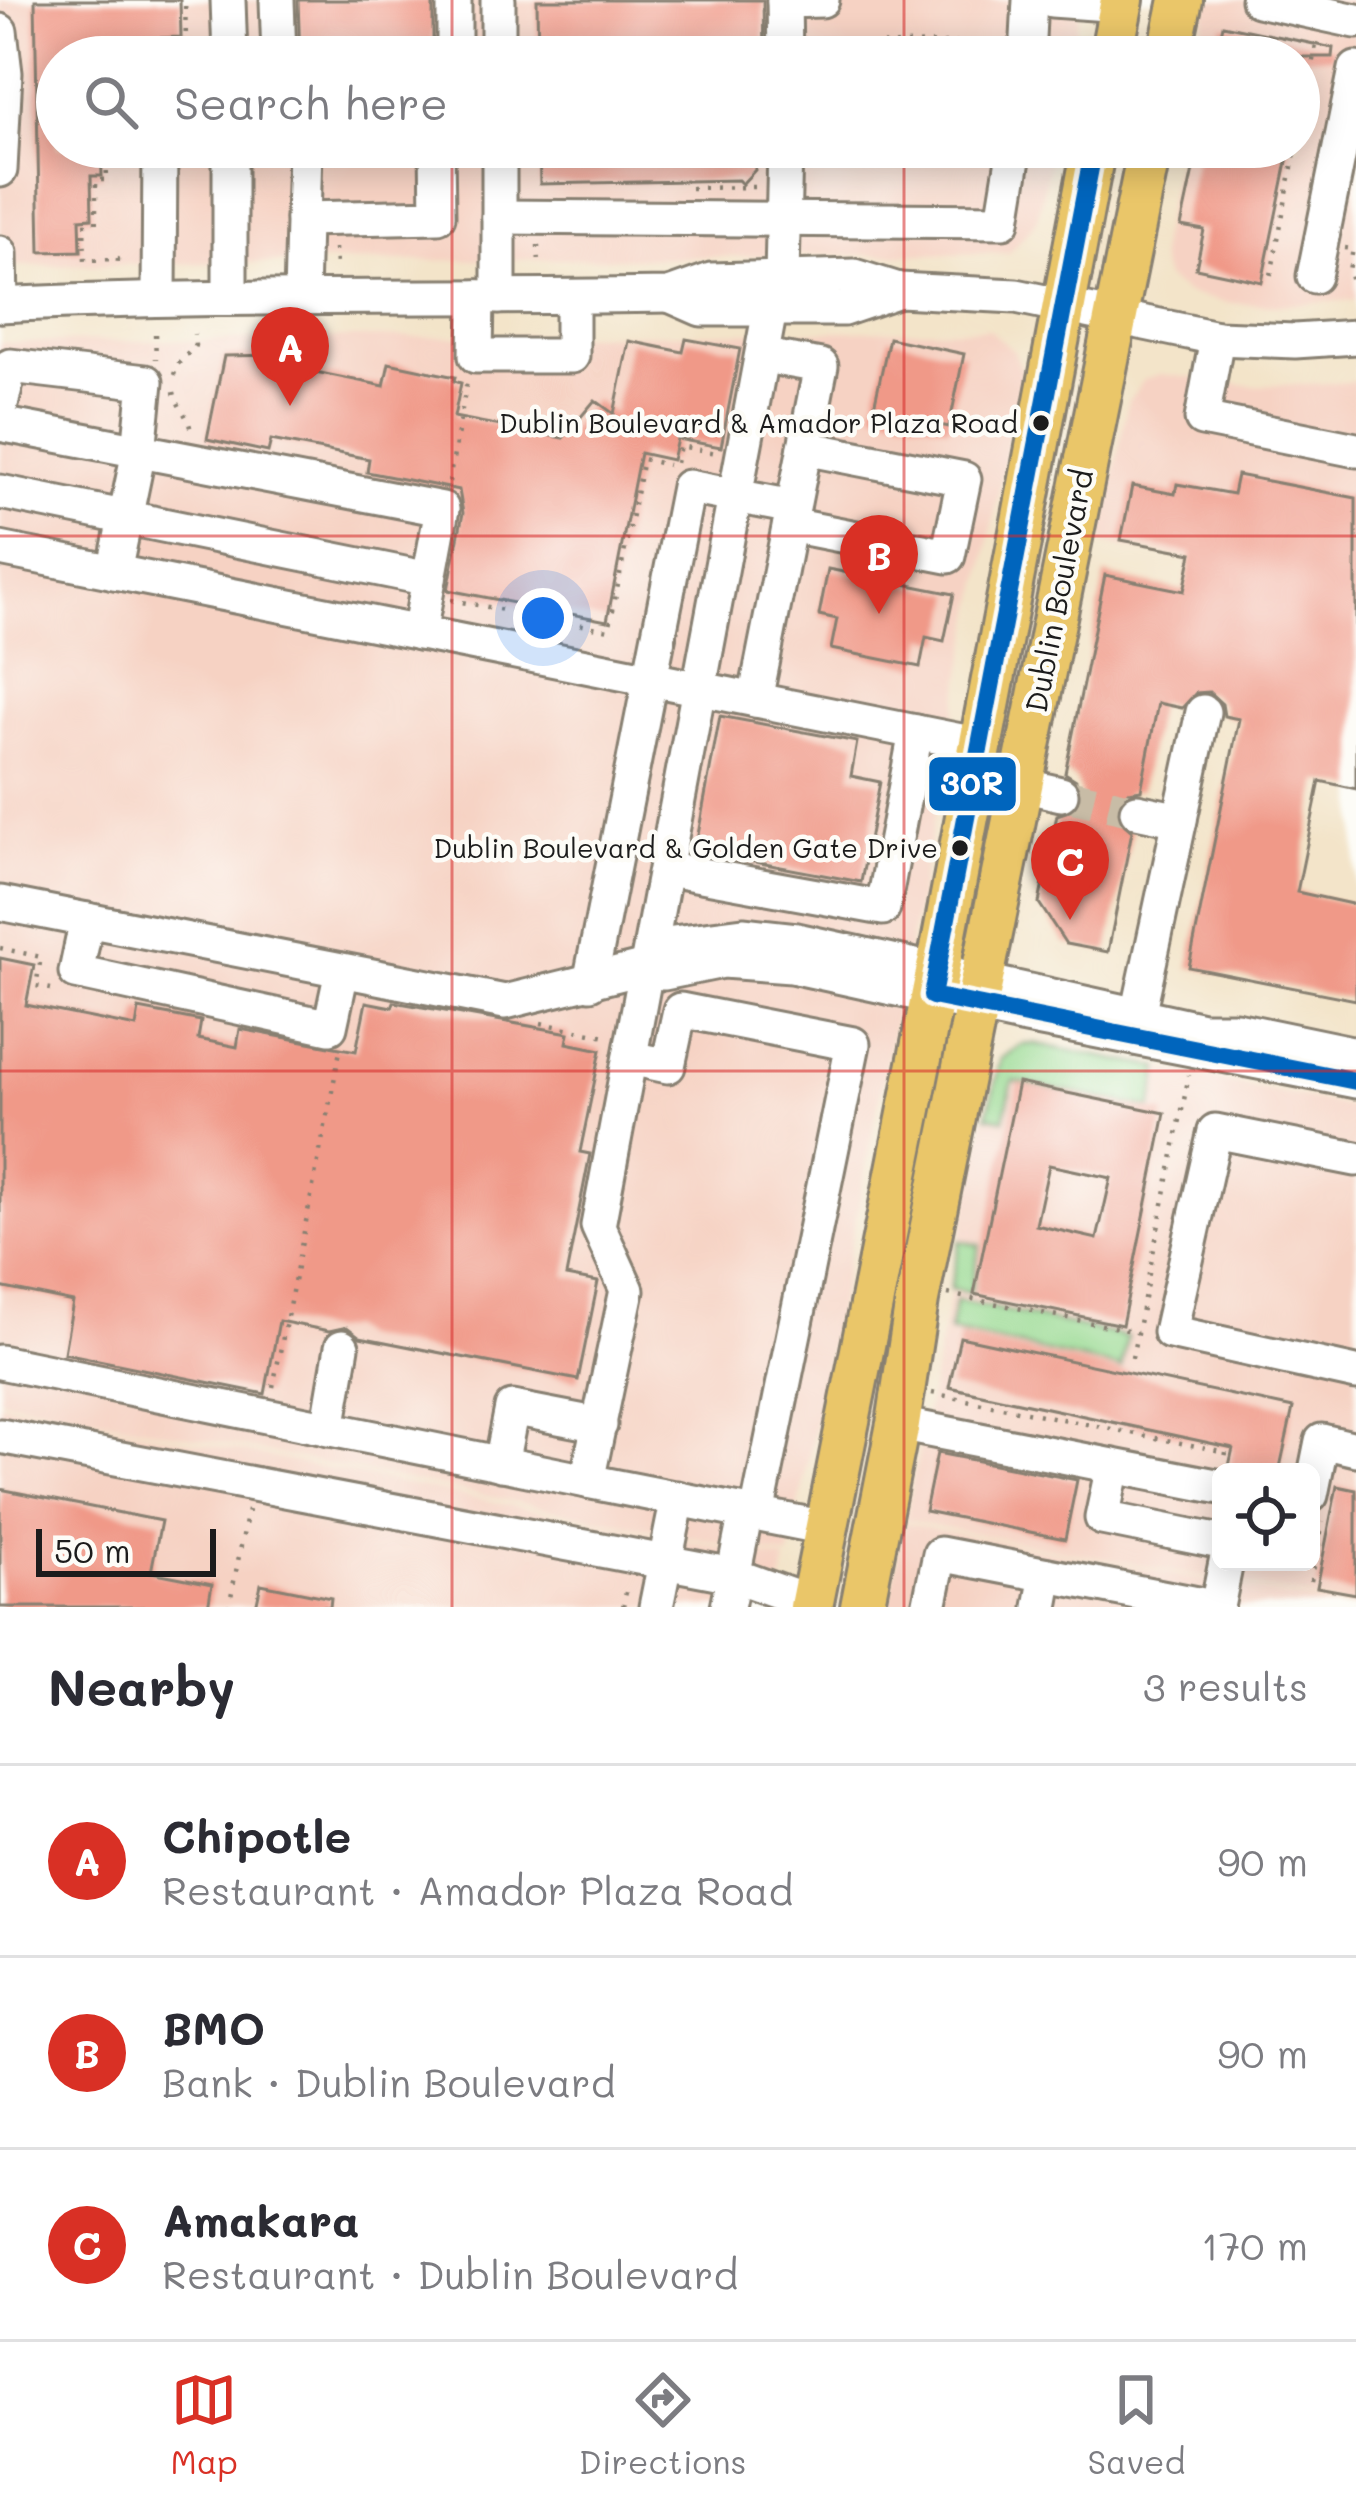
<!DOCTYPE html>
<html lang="en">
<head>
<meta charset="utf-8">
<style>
	:root { --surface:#fff; --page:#f7f7f7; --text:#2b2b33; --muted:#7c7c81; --line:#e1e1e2; --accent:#d93025 }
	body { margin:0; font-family:Mali,sans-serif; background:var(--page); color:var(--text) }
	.controls { position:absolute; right:36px; bottom:36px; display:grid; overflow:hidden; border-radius:18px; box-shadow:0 6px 30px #0003 }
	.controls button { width:108px; height:108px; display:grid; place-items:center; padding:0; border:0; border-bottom:3px solid var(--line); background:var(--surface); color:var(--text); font:60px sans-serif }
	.scale { position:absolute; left:36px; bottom:30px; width:180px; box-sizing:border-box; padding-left:12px; border:6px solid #1c1c1c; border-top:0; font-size:33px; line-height:42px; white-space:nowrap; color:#1c1c1c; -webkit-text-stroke:9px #fdfcf7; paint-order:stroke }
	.you { position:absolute; left:543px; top:618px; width:42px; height:42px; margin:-30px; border:9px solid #fff; border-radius:50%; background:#1a73e8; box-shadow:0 0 0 18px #1a73e833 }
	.badge { display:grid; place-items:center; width:78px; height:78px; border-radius:50%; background:var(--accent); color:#fff; font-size:39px; font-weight:700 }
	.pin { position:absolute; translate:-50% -99px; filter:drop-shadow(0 3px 6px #0008) }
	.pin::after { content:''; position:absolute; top:63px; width:42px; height:36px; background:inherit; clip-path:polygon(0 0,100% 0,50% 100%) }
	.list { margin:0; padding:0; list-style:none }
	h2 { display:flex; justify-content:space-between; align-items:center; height:156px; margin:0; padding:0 48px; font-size:51px }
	h2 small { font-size:39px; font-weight:400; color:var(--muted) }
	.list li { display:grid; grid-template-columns:78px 1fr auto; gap:36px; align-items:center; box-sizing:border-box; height:192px; padding:0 48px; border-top:3px solid var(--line) }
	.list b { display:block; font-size:45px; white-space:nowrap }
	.list p { margin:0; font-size:39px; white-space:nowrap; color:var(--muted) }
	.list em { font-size:39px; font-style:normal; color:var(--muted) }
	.icon { flex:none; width:66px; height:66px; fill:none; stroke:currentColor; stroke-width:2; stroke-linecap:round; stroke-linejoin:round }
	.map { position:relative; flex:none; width:1356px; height:1607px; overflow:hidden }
	.search { position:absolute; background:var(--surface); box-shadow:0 6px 30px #0003; left:36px; right:36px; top:36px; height:132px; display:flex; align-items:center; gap:30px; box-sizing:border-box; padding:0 42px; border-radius:66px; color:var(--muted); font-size:45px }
	.sheet { height:732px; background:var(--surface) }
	nav { display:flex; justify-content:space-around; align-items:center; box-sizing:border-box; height:168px; border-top:3px solid var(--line); background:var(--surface); font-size:33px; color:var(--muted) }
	nav a { display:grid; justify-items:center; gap:6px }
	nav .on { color:var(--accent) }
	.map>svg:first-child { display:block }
	.built { fill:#f6d2c3; fill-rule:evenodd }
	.green { fill:#96d990; stroke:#597a56; stroke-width:3 }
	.building { fill:#f09988; fill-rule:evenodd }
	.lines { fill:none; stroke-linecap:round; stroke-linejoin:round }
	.minor-tunnel { stroke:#c8bca6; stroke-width:33; stroke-dasharray:33 16; stroke-linecap:butt }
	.minor-casing { stroke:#888072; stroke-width:39 }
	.major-casing { stroke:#888072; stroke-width:48 }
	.path { stroke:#888072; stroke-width:4.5; stroke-dasharray:3 9; stroke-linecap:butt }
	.minor { stroke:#fff; stroke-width:33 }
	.major { stroke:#eac669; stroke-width:42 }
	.bus-1-casing { stroke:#fdfcf7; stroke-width:27 }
	.bus-1 { stroke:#0065bd; stroke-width:18 }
	.grid { fill:none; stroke:#d62828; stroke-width:3; stroke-opacity:0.55 }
	.bus-dot { fill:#1c1c1c; stroke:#fdfcf7; stroke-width:4.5 }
	.labels { text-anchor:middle; stroke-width:9; stroke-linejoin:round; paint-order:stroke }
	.bus-label { font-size:27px; fill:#1c1c1c; stroke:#fdfcf7; text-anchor:end }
	.street-label { font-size:30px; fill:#1c1c1c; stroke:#fdfcf7 }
	.line-badge { stroke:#fdfcf7; stroke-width:4.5 }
	.badge-label { font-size:33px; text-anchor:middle; font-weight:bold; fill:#fff }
</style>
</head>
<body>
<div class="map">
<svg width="1356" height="1607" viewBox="0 0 1356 1607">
	<rect width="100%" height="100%" fill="#fdfcf7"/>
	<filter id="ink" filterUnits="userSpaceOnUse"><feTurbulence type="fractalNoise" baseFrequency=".00833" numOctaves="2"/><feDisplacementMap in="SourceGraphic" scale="24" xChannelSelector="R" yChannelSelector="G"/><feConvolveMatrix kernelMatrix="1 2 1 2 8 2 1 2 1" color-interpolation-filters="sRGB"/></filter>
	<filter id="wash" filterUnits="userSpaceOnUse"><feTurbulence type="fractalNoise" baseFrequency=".004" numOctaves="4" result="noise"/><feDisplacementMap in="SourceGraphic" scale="48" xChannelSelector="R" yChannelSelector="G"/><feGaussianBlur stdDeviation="2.7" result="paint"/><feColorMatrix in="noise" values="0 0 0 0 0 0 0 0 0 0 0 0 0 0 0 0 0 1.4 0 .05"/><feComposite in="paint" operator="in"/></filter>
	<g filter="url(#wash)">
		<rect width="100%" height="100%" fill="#f3e4c9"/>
		<g class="built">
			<polygon points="0,0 1082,0 1070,57 57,57 57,147 1052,147 1037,220 1009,253 0,266"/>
			<polygon points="1208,0 1356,0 1356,300 1280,305 1228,303 1185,293 1165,278 1159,259 1160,242 1179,147 1299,147 1299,57 1197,57"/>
			<polygon points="988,329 1014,351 1022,373 789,1557 0,1399 0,343"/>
			<polygon points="1160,374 1254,386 1356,382 1356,590 1101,543 1128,401 1144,380"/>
			<path d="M1036,1043L1356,1108V1607L905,1520L993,1076L1009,1055ZM1221,1472H1311V1562H1221Z"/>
			<polygon points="0,1403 786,1560 777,1607 0,1607"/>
			<polygon points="904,1523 1344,1607 889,1607"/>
		</g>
		<g class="green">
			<polygon points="1035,1044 1160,1068 1152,1108 1013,1081 1004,1119 987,1116 1001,1059 1021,1045"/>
			<polygon points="960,1241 980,1245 970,1293 950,1289"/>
			<polygon points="956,1300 1127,1337 1121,1368 949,1331"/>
		</g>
		<g id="blocks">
			<g class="building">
				<polygon points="35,0 180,0 181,37 132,39 133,57 57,57 57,147 101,147 102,176 91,176 92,218 80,219 81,251 40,252"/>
				<polygon points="298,0 433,0 433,57 300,57"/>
				<polygon points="537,0 763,0 764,57 538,57"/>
				<polygon points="1223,25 1333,48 1332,57 1216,57"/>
				<polygon points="539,147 755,147 755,170 742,184 738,180 540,184"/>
				<polygon points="1198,147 1290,147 1262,282 1196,268 1204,230 1181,226"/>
				<polygon points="889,338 964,354 949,427 873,411"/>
				<polygon points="686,339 740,349 721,447 677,439 672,460 640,453 607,621 448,590 463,513 459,490 367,472 369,459 271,440 268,452 207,439 224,356 288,355 286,366 384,386 389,363 455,377 454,381 461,383 454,417 563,438 595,400 614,414 629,341 683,352"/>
				<polygon points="1237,475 1356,498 1356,789 1320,781 1297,892 1356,905 1356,1000 1189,967 1239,719 1224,716 1222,704 1209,692 1196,693 1182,708 1158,703 1141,790 1129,792 1117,806 1118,819 1132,831 1108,952 1066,944 1039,903 1057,815 1075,809 1082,798 1076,780 1065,773 1105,575 1184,591 1192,553 1121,540 1132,486 1175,494 1177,484 1233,494"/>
				<polygon points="828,569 954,594 944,641 926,637 920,667 831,649 837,619 819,615"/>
				<polygon points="720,716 857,742 851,776 880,782 861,882 695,851"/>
				<polygon points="0,958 34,965 26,1005 136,1027 139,1009 201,1021 198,1039 237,1047 240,1029 356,1051 366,1002 392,1007 394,1002 569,1033 567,1043 601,1050 580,1152 590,1154 566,1276 598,1282 578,1380 360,1337 347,1327 329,1331 279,1321 265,1394 64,1353 73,1302 0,1287"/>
				<path d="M1018,1083L1165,1113L1122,1325L974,1294ZM1049,1165L1111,1178L1097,1239L1036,1225Z"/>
				<polygon points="960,1337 1293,1408 1279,1472 1229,1466 1233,1448 949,1387"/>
				<polygon points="937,1453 1077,1480 1065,1539 925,1511"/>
				<polygon points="1337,1486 1356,1490 1356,1594 1317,1587"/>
				<polygon points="0,1489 161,1521 151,1572 212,1584 208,1607 0,1607"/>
				<polygon points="261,1584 331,1598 330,1607 256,1607"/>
			</g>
		</g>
	</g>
	<g filter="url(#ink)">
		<use href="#blocks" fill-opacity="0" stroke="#888072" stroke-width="3"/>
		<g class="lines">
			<polyline class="minor-tunnel" points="1061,794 1137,811"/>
			<g class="minor-casing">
				<g id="minor">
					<polyline points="228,0 230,57"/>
					<polyline points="277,0 279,57"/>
					<polyline points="454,0 454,57"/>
					<polyline points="498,0 498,57"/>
					<polyline points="784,0 785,57"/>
					<polyline points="1052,0 1121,5"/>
					<polyline points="1258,0 1356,21"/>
					<polyline points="784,1 822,0"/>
					<polyline points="0,31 5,73 0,170"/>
					<polyline points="1027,57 1030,0"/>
					<polyline points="499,147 499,297"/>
					<polyline points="499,217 1003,221 1015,147"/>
					<polyline points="303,219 438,216 437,147"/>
					<polyline points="0,253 1,305"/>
					<polyline points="1314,276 1356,69"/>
					<polyline points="782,277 785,147"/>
					<polyline points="669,295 701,309 843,309 899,290"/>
					<polyline points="159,296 160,147"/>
					<polyline points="230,297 230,147"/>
					<polyline points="477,297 476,356 572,356 572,297"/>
					<polyline points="301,298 305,147"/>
					<path d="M0,305C223,294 446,299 669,295L711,280L854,276L899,290L1016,296L1217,338L1295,341L1356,337"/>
					<polyline points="770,310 598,1226 627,1290 587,1481 826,1528"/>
					<polyline points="1217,338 1202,419 1356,450"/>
					<polyline points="0,409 10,366 146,382 139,451 114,572"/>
					<polyline points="0,424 442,509 419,633"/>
					<polyline points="0,492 429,579"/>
					<polyline points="790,525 948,556 964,479 805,448"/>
					<polyline points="0,549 981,745"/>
					<polyline points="755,700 821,366 764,356"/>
					<polyline points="1022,785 1061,794"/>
					<polyline points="1137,811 1180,820"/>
					<polyline points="668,869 883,908 916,732"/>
					<polyline points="0,903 505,1002 646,967 665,944 743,934 797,940 1203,1029 1236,1029 1356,1054"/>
					<polyline points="87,920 76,972 330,1027 342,971"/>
					<polyline points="646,967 664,973 723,961 791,966 1016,1015 1356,1081"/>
					<polyline points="590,983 688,487 793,507"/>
					<polyline points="1138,1015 1203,712"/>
					<polyline points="630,1058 668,1066 680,1010 853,1044 757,1514"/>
					<polyline points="1356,1159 1215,1131 1170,1332 1356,1373"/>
					<polyline points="0,1362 587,1481"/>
					<polyline points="898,1424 1221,1487"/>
					<polyline points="328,1429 342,1347"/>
					<polyline points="0,1436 733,1575 811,1603"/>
					<polyline points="501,1464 512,1408 600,1425"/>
					<polyline points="1113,1466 1102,1518 1221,1542"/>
					<polyline points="1311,1495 1322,1441 1356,1449"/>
					<polyline points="656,1607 678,1498"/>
					<polyline points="727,1607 746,1512"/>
					<polyline points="929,1607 940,1554 1213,1607"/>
					<polyline points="1041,1607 1047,1575"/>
					<polyline points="1217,1607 1226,1562"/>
				</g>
			</g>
			<g class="major-casing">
				<g id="major">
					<polyline points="1111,57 1122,0"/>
					<polyline points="1169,57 1181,0"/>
					<polyline points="811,1607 944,938 1094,147"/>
					<polyline points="862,1607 898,1424 917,1300 1150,147"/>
				</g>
			</g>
			<g class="path">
				<polyline points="1057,42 1078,44"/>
				<polyline points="811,46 997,42"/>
				<polyline points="137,57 137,42 186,41 185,0"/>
				<polyline points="1299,132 1316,45"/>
				<polyline points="106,147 107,180 96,180 96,223 84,224 85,260 118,259 117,270"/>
				<polyline points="691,188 758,187"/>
				<polyline points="538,245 539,263"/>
				<polyline points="335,248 336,266"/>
				<polyline points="1345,248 1353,249 1349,270 1356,300"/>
				<polyline points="1271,275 1296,147"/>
				<polyline points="155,334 156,359"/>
				<polyline points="174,375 177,365 195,346 194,334"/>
				<path d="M174,392C178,410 191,417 191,435"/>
				<polyline points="676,463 680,446 716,453"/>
				<polyline points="449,482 467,381"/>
				<polyline points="451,600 609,630 643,459 668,465"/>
				<polyline points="0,948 41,957 36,986 51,989"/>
				<polyline points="541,1023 606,1036"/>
				<polyline points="948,1294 1137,1332"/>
				<polyline points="1132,1358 1189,1075"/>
				<polyline points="273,1387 340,1051"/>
				<polyline points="932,1393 1226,1452 1225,1459"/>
				<polyline points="1311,1581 1323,1522"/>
				<polyline points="229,1607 248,1510"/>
				<polyline points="623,1607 626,1592"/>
			</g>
			<use href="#minor" class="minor"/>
			<use href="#major" class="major"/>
			<g class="bus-1-casing">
				<polyline id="bus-1" points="1094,147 932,996 1356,1081"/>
			</g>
			<use href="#bus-1" class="bus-1"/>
		</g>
	</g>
	<path class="grid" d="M452,0V57M904,0V57M452,147V1607M904,147V1607M0,536H1356M0,1071H1356"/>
	<g class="bus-dot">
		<circle cx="1041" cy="423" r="10"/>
		<circle cx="960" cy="848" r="10"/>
	</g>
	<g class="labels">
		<g class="bus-label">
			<text x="1018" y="433">Dublin Boulevard &amp; Amador Plaza Road</text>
			<text x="938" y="858">Dublin Boulevard &amp; Golden Gate Drive</text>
		</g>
		<g class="street-label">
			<text transform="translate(1060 591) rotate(-79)" y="10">Dublin Boulevard</text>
		</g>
	</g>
	<rect class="line-badge" x="927" y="755" width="91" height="58" rx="12" fill="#0065bd"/>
	<g class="badge-label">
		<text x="972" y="795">30R</text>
	</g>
</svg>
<div class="controls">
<button><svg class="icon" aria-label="locate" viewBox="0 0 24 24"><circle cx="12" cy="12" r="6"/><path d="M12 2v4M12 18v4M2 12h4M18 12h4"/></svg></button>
</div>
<div class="scale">50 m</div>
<div class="you"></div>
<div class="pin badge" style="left:290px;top:406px">A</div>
<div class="pin badge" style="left:879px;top:614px">B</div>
<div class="pin badge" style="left:1070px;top:920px">C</div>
<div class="search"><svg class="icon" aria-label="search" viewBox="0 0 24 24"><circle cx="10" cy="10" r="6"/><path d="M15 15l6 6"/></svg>Search here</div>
</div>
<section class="sheet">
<h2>Nearby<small>3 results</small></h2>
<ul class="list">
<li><span class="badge">A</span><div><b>Chipotle</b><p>Restaurant · Amador Plaza Road</p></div><em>90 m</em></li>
<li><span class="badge">B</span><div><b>BMO</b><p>Bank · Dublin Boulevard</p></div><em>90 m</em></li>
<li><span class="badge">C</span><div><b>Amakara</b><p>Restaurant · Dublin Boulevard</p></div><em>170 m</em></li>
</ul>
</section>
<nav>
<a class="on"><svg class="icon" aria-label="map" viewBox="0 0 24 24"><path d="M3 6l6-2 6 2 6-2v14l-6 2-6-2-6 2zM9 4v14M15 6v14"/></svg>Map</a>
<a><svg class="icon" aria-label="directions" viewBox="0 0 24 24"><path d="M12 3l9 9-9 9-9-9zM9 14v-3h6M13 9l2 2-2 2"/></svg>Directions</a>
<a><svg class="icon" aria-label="saved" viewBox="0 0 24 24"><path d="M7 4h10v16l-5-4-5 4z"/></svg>Saved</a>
</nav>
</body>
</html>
